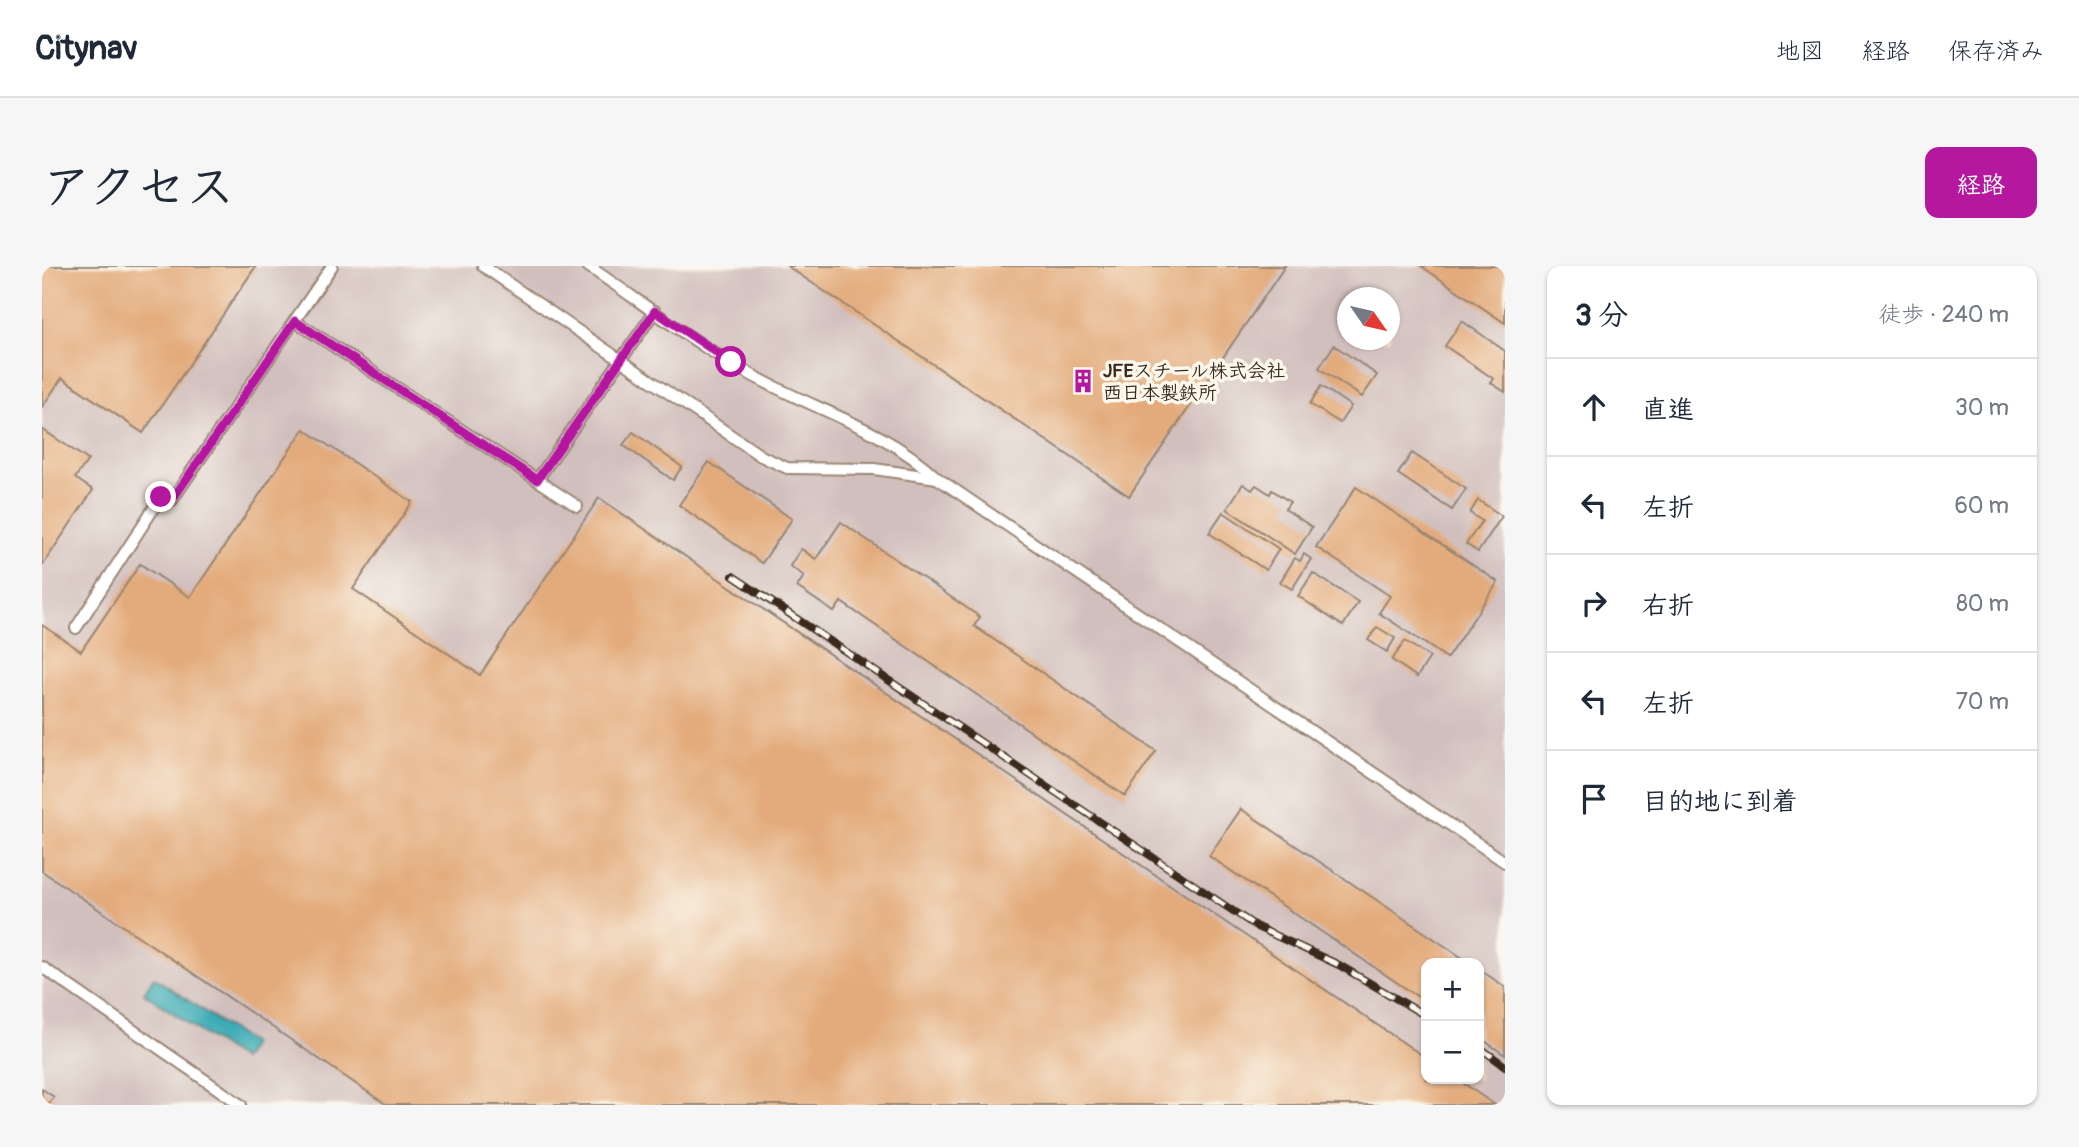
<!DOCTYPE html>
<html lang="ja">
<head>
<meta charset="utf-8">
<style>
	:root { --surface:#fff; --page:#f6f6f7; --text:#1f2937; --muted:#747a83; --line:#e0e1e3; --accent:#b5179e }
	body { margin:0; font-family:Pangolin,"Klee One",sans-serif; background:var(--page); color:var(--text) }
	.controls { position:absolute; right:21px; bottom:21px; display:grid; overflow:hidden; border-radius:14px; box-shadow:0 2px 5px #0004 }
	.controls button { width:63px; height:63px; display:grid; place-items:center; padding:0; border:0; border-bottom:2px solid var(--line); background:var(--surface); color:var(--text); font:35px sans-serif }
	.compass { position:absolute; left:1295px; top:21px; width:63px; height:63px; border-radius:50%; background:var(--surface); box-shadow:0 2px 5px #0004; rotate:124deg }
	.stop { position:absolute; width:21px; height:21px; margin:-16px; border:5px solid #b5179e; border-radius:50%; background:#fff }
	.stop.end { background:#b5179e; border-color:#fff; box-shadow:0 2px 7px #0008 }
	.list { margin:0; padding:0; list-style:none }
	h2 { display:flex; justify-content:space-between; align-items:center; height:91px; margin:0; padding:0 28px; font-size:30px }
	h2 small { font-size:23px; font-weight:400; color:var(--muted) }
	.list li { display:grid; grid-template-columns:46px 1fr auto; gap:21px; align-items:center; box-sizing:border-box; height:98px; padding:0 28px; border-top:2px solid var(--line) }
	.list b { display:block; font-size:26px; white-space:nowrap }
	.list em { font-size:23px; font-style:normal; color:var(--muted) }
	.icon { flex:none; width:38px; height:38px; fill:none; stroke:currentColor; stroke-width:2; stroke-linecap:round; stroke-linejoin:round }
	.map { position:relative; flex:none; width:1463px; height:839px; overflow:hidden; border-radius:14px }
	header { display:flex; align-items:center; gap:42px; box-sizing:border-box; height:98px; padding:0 35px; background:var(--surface); border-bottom:2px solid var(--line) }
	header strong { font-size:33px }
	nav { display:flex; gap:38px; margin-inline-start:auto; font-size:24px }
	.intro { display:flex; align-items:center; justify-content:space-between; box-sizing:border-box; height:168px; padding:0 42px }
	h1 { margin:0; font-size:49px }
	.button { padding:18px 32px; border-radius:14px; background:var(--accent); color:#fff; font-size:24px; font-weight:700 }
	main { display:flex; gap:42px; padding:0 42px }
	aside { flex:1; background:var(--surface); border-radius:14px; box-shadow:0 2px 5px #0004 }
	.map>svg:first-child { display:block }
	.industrial { fill:#d1bfbd; fill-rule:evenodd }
	.water { fill:#3aabb5; stroke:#3a6a6a; stroke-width:2 }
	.building { fill:#e3ab7b }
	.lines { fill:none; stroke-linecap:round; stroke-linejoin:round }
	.service-casing { stroke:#988674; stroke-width:14 }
	.service { stroke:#fff; stroke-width:10 }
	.rail-casing { stroke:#3b2a1e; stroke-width:8 }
	.rail { stroke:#fbf7ec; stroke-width:5; stroke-dasharray:16; stroke-linecap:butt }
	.route { stroke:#b5179e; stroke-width:9 }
	.labels { text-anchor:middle; stroke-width:7; stroke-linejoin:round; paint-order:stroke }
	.poi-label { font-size:19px; font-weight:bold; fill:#3b2a1e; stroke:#fbf7ec; text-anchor:start }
</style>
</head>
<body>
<header>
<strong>Citynav</strong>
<nav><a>地図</a><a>経路</a><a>保存済み</a></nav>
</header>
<div class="intro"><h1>アクセス</h1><a class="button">経路</a></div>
<main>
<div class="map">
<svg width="1463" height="839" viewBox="0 0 1463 839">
	<rect width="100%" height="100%" fill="#fbf7ec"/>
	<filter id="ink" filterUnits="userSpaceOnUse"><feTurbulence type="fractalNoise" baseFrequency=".0143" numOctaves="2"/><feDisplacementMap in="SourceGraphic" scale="14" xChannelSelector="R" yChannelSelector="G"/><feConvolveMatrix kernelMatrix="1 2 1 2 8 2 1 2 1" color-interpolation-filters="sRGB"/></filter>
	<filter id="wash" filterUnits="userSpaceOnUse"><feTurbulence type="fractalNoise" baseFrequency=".00686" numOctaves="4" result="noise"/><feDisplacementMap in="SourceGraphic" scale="28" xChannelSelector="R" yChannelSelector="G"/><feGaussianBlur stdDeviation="1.57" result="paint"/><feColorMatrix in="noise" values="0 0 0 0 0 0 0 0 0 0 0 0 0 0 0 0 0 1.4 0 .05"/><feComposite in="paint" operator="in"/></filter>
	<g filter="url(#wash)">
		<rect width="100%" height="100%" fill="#f5e3ca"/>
		<path class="industrial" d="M0,0H1463V839H0ZM1306,32H1348V74H1306ZM1384,697H1437V813H1384Z"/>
		<polygon class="water" points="112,711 210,778 200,794 102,727"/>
		<g id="blocks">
			<g class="building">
				<polygon points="0,0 214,0 101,167 20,112 0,141"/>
				<polygon points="745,0 1243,0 1087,230"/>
				<polygon points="1379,0 1463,0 1463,57"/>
				<polygon points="1420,55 1463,85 1463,126 1449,117 1452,113 1403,80"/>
				<polygon points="1292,79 1335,109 1320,131 1277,102"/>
				<polygon points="1279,120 1309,140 1298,157 1268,138"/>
				<polygon points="0,163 46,194 33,212 51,224 0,300"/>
				<polygon points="262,163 370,236 311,323 438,409 557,232 1384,792 1384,813 1415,813 1453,839 345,839 0,605 0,359 39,385 98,298 148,331"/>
				<polygon points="591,166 640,201 631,214 581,179"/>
				<polygon points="1370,187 1424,223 1410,244 1356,208"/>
				<polygon points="667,196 750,253 720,297 637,239"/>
				<polygon points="1201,218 1210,224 1214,219 1228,228 1230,224 1248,236 1243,243 1270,261 1253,288 1185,243"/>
				<polygon points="1314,221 1456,316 1405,392 1337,347 1348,330 1274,281"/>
				<polygon points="1436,234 1460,250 1436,286 1424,278 1440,255 1428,247"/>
				<polygon points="1181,246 1237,283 1224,304 1167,267"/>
				<polygon points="799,256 938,351 932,360 1114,485 1083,530 799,336 792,346 755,321 762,310 748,300 759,283 774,293"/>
				<polygon points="1262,288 1269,293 1250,323 1238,316 1253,292 1258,295"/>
				<polygon points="1271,307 1316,336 1301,360 1256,330"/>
				<polygon points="1335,361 1353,372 1345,386 1326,374"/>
				<polygon points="1363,375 1388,391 1375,411 1350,394"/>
				<polygon points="1199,543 1428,697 1384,697 1384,736 1167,590"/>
				<polygon points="1437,703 1463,721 1463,789 1437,771"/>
				<polygon points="0,823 12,831 6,839 0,839"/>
			</g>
		</g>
	</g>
	<g filter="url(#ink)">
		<use href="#blocks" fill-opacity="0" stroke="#988674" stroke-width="2"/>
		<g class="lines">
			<g class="service-casing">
				<g id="service">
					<polyline points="441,0 719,190 745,202 832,203 895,212"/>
					<path d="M546,0C604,39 667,89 729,119C788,149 846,166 895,212L1463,596"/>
					<polyline points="253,55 535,240"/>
					<polyline points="495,214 613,45"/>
					<polyline points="34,362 119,231 130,234 290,0"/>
					<polyline points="0,701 199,839"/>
				</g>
			</g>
			<use href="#service" class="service"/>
			<g class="rail-casing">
				<g id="rail">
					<polyline points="691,310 1215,661 1297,699 1384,750"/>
					<polyline points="1437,781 1463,800"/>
				</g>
			</g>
			<use href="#rail" class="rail"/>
		</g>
	</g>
	<g class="lines" filter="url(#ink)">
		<polyline class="route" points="119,231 130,234 253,55 495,214 613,45 689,96"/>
	</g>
	<defs>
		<g id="building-bare" transform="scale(1.89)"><path d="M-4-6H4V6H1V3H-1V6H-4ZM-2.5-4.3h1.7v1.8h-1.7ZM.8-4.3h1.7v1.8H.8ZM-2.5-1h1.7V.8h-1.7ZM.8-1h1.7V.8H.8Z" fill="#b5179e" stroke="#fbf7ec" stroke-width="2.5" paint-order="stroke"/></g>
	</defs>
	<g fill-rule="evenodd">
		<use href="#building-bare" x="1041" y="115"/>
	</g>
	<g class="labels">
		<g class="poi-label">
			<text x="1061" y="111">JFEスチール株式会社<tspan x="1061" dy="22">西日本製鉄所</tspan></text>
		</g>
	</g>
</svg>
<div class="controls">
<button>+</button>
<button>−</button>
</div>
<svg class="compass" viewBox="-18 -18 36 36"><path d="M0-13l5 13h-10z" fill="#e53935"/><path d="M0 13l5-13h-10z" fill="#747a83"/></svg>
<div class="stop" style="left:689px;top:96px"></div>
<div class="stop end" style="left:119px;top:231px"></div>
</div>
<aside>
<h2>3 分<small>徒歩 · 240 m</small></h2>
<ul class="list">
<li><svg class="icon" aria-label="ahead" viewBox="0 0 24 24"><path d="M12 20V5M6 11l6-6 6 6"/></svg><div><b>直進</b></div><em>30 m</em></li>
<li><svg class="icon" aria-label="left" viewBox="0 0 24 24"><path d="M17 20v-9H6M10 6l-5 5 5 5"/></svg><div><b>左折</b></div><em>60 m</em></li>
<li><svg class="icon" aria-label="right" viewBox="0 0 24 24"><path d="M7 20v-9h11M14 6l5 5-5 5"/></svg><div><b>右折</b></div><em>80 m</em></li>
<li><svg class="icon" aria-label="left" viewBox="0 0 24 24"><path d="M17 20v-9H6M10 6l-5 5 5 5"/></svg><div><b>左折</b></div><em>70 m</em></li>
<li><svg class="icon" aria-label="arrive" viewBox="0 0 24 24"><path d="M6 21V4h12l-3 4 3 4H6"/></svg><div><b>目的地に到着</b></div></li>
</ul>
</aside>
</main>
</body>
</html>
